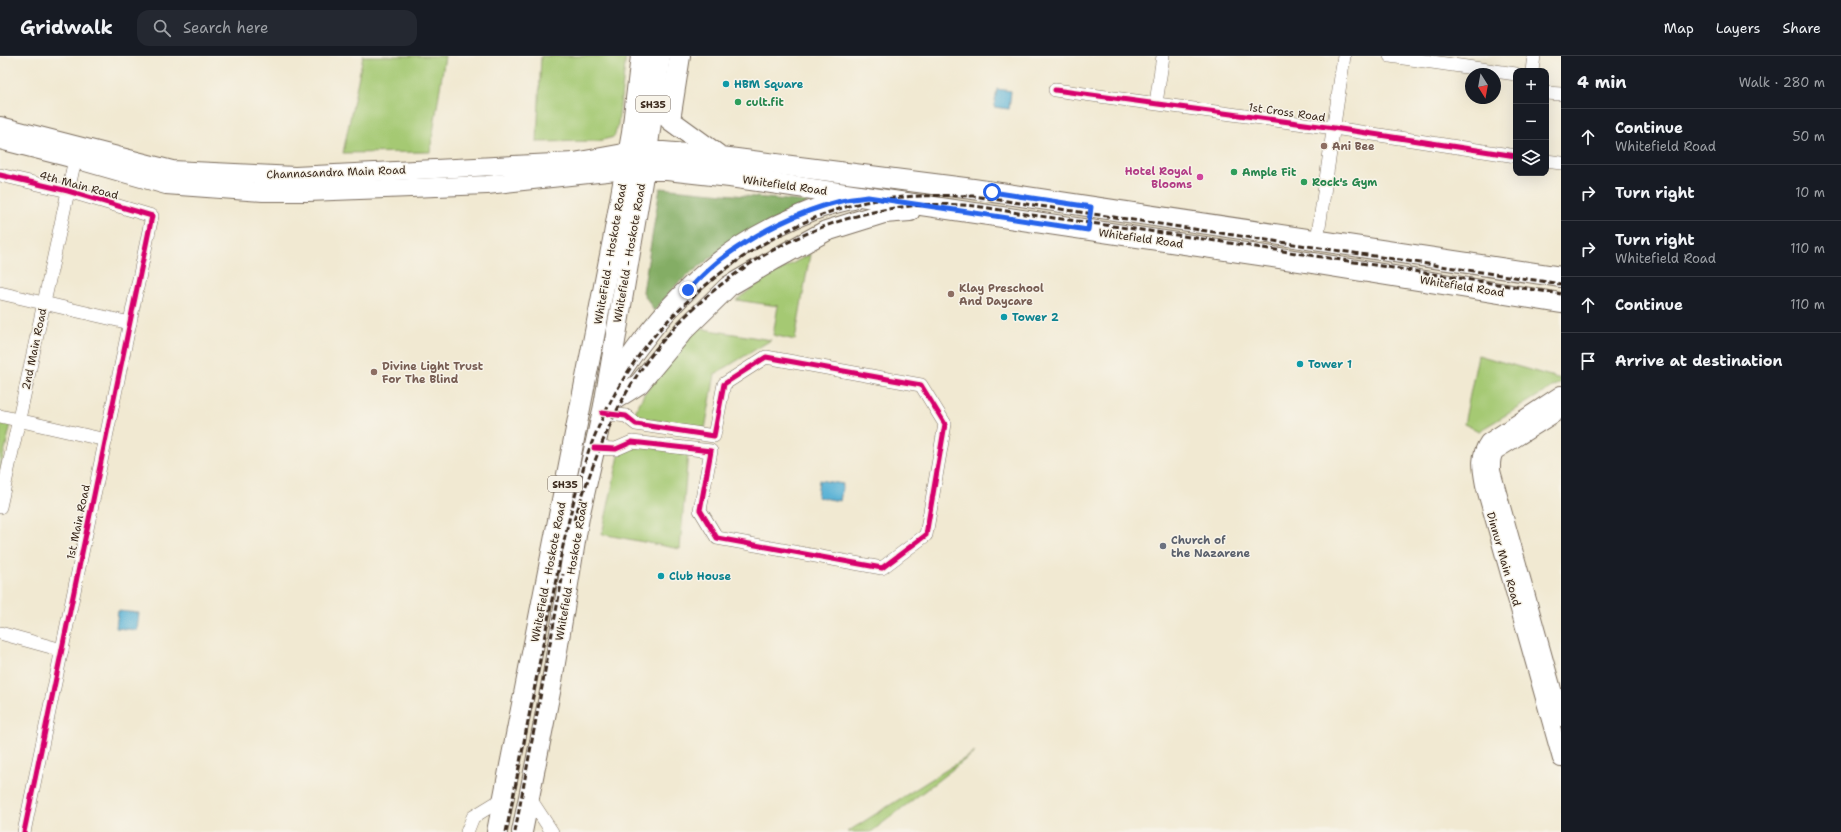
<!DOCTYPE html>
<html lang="en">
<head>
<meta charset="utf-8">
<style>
	:root { --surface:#171b24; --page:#242831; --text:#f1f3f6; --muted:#9ea1a6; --line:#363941 }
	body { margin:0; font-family:"Shantell Sans",sans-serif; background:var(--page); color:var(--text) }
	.controls { position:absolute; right:12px; top:12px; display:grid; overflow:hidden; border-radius:8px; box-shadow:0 4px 16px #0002 }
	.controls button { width:36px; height:36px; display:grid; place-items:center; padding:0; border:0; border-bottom:1px solid var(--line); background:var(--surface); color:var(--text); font:20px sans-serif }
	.compass { position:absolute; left:1465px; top:12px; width:36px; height:36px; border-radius:50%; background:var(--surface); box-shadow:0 4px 16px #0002; rotate:169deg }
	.stop { position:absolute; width:12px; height:12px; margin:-9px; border:3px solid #2563eb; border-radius:50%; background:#fff }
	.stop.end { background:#2563eb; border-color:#fff; box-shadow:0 1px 4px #0008 }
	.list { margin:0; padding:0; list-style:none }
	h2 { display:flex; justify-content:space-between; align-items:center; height:52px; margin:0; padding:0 16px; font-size:17px }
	h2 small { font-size:13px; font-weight:400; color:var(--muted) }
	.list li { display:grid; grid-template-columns:26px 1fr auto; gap:12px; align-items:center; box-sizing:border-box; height:56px; padding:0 16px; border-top:1px solid var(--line) }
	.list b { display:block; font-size:15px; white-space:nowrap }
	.list p { margin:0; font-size:13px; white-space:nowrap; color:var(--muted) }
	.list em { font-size:13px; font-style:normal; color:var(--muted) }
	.icon { flex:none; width:22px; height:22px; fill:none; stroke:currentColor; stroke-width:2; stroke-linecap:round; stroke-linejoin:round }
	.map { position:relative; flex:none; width:1561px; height:776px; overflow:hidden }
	header { display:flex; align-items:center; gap:24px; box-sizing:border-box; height:56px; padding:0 20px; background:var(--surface); border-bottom:1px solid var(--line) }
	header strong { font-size:19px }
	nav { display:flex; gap:22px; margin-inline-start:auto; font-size:14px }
	.search { width:280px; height:36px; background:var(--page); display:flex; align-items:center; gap:10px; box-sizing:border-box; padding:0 14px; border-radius:12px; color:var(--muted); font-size:15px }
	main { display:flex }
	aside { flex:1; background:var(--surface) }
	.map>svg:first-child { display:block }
	.green { fill:#a5c973; stroke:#707a48 }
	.forest { fill:#84ad65; stroke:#606c42 }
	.water { fill:#57b1d5; stroke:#496e7a }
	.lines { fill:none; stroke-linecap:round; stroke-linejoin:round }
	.minor-casing { stroke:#7b6d5d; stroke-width:14 }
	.tertiary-casing { stroke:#7b6d5d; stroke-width:18 }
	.secondary-casing { stroke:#7b6d5d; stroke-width:20 }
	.primary-casing { stroke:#7b6d5d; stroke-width:22 }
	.minor { stroke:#fff; stroke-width:13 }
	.tertiary { stroke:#fff; stroke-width:16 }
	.secondary { stroke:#fff; stroke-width:18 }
	.primary { stroke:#fff; stroke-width:20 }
	.rail { stroke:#3b2a1e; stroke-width:3; stroke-dasharray:6 3; stroke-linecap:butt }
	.cycleway-casing { stroke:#f7f3e8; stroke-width:8 }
	.cycleway { stroke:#d6006c; stroke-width:5 }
	.route { stroke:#2563eb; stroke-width:5 }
	.culture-dot { fill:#0f9aa8; stroke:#f7f3e8; stroke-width:1.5 }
	.leisure-dot { fill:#2e9e5b; stroke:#f7f3e8; stroke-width:1.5 }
	.education-dot { fill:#8d6e63; stroke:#f7f3e8; stroke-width:1.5 }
	.hotel-dot { fill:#d1479c; stroke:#f7f3e8; stroke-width:1.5 }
	.worship-dot { fill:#6b7280; stroke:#f7f3e8; stroke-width:1.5 }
	.labels { text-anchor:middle; stroke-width:3; stroke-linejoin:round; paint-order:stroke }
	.shield { fill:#f7f3e8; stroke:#73665b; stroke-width:1 }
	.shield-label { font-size:10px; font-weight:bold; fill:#3b2a1e }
	.culture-label { font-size:11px; font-weight:bold; fill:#0d838f; stroke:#f7f3e8; text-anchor:start }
	.leisure-label { font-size:11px; font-weight:bold; fill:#27864d; stroke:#f7f3e8; text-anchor:start }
	.street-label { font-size:11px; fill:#3b2a1e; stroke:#f7f3e8 }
	.education-label { font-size:11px; font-weight:bold; fill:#785e54; stroke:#f7f3e8; text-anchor:start }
	.hotel-label { font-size:11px; font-weight:bold; fill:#b23c85; stroke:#f7f3e8; text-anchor:end }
	.worship-label { font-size:11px; font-weight:bold; fill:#5b616d; stroke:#f7f3e8; text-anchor:start }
</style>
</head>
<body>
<header>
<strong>Gridwalk</strong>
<div class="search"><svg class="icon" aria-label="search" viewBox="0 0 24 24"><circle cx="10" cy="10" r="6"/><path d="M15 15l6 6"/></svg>Search here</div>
<nav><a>Map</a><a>Layers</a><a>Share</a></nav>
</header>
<main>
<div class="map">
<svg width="1561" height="776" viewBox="0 0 1561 776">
	<rect width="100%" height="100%" fill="#f7f3e8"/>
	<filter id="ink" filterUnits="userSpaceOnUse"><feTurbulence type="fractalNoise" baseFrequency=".025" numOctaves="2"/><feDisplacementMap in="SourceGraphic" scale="8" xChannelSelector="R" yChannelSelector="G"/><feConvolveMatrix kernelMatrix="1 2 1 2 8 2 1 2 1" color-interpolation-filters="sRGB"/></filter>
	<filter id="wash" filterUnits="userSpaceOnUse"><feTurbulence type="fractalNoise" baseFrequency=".012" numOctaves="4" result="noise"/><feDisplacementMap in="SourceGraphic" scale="16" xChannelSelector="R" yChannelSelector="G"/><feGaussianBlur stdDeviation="0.9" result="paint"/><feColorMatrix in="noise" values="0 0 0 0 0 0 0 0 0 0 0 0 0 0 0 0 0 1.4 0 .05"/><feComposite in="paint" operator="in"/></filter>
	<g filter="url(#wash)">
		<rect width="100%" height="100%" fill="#f1e9d2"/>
		<g class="green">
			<polygon points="363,0 445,0 430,96 343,97"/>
			<polygon points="541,0 626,0 618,68 614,81 598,85 537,86"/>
			<polygon points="810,198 795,284 773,279 778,250 736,244 766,222"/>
			<polygon points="697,272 771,284 715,318 705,373 633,360 644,338"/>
			<polygon points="1478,299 1561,323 1561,326 1479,375 1464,368"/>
			<polygon points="0,362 12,364 0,414"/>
			<polygon points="640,389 688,396 680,493 602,478 620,395"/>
			<polygon points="975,696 871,776 847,776"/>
		</g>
		<polygon class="forest" points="660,132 808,146 717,197 678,227 654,255 643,236"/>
		<g class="water">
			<polygon points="997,33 1011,35 1009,53 994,51"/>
			<polygon points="819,424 843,428 840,445 817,441"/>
			<polygon points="118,555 139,557 137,574 116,572"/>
		</g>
	</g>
	<g filter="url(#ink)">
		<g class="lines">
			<g class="minor-casing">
				<g id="minor">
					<polyline points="1390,0 1516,18"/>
					<polyline points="1532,15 1534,0"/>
					<polyline points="1055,34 1334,72 1516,100"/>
					<polyline points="1546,37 1561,38"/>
					<polyline points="1156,47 1163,0"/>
					<polyline points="1546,105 1561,107"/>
					<polyline points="0,119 68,135 152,160 24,776"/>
					<polyline points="1317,185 1344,0"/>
					<polyline points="0,237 130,267"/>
					<polyline points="0,360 106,384"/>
					<polyline points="594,392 616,393 632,386 711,395 700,454 717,482 882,512 926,479 945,368 921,329 766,301 724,328 714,380 636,368 626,360 602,357"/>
					<polyline points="0,451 75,103"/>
					<polyline points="0,577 62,594"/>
					<polyline points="529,741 552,776"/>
					<polyline points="467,776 473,761 504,742"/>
				</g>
			</g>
			<g class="tertiary-casing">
				<g id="tertiary">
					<path d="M1561,338L1488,386C1478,400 1481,413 1484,429L1561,703"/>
					<path d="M1561,354L1496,395C1491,401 1492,408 1492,415L1561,662"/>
				</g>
			</g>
			<g class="secondary-casing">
				<g id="secondary">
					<polyline points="0,70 172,114 295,120 574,106 629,96"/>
					<polyline points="0,84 75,103 166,129 263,136 308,136 487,129 626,114"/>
				</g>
			</g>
			<g class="primary-casing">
				<g id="primary">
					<polyline points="680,0 670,64 721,101"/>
					<polyline points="629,96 663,96 721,101 973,133 1561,221"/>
					<polyline points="626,114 667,114 730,121 1313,207 1561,247"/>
					<path d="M608,335C619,319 629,302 641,287C681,233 730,189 792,163C812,154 832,146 853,143"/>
					<polyline points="604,350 639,328 684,274 729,230 775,203 826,175 884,157 910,155"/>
					<polyline points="497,776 613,184 632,77 641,0"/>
					<polyline points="522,776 551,631 579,461 604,350 647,96 660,0"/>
				</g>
			</g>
			<use href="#minor" class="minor"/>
			<use href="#tertiary" class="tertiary"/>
			<use href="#secondary" class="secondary"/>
			<use href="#primary" class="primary"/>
			<g class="rail">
				<path d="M574,464C592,411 610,358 642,312C713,210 838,141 962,149C983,150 1004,155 1025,158C1069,164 1113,170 1156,176C1291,196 1426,217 1561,238"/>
				<path d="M506,776C521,702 535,628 550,553C559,509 567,466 580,423C584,412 586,400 591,389C607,348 631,305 661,272C714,214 793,159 871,145C905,139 939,139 973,140L1561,228"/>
				<polyline points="515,776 563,518"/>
			</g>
			<g class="cycleway-casing">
				<g id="cycleway">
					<polyline points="1055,34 1334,72 1516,100"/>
					<polyline points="0,119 68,135 152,160 24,776"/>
					<polyline points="594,392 616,393 632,386 711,395 700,454 717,482 882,512 926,479 945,368 921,329 766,301 724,328 714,380 636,368 626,360 602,357"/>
				</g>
			</g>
			<use href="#cycleway" class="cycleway"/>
		</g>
	</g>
	<g class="lines" filter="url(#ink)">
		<path class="route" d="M688,234C699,223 711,210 724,201C758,176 800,155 841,145C850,143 860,142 868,141L1088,174L1091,151L992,136"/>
	</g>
	<g class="culture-dot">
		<circle cx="726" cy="28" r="4"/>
		<circle cx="1004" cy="261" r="4"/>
		<circle cx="1300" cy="308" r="4"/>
		<circle cx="661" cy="520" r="4"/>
	</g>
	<g class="leisure-dot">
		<circle cx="738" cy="46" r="4"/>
		<circle cx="1234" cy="116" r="4"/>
		<circle cx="1304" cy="126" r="4"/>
	</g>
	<g class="education-dot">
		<circle cx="1324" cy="90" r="4"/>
		<circle cx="951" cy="238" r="4"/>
		<circle cx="374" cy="316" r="4"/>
	</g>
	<circle class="hotel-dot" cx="1200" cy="121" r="4"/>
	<circle class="worship-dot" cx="1163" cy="490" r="4"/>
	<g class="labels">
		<g class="shield">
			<rect x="636" y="40" width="34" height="16" rx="3"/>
			<rect x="548" y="420" width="34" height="16" rx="3"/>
		</g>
		<g class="shield-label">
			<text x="653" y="52">SH35</text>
			<text x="565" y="432">SH35</text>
		</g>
		<g class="culture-label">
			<text x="734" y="32">HBM Square</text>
			<text x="1012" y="265">Tower 2</text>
			<text x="1308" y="312">Tower 1</text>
			<text x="669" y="524">Club House</text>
		</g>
		<g class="leisure-label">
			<text x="746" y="50">cult.fit</text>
			<text x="1242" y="120">Ample Fit</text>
			<text x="1312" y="130">Rock's Gym</text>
		</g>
		<g class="street-label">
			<text transform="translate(1287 56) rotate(8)" y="4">1st Cross Road</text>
			<text transform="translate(336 116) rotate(-2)" y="4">Channasandra Main Road</text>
			<text transform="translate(79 129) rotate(15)" y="4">4th Main Road</text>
			<text transform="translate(785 129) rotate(8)" y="4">Whitefield Road</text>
			<text transform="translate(1141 182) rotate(8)" y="4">Whitefield Road</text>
			<text transform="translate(629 197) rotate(-80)" y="4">Whitefield - Hoskote Road</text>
			<text transform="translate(610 198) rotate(-80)" y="4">WhiteField - Hoskote Road</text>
			<text transform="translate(1462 230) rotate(9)" y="4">Whitefield Road</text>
			<text transform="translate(34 293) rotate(-78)" y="4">2nd Main Road</text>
			<text transform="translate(78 466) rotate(-78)" y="4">1st Main Road</text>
			<text transform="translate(1504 503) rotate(74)" y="4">Dinnur Main Road</text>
			<text transform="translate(571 515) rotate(-80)" y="4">Whitefield - Hoskote Road</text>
			<text transform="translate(548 516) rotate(-79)" y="4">WhiteField - Hoskote Road</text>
		</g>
		<g class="education-label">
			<text x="1332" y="94">Ani Bee</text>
			<text x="959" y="236">Klay Preschool<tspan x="959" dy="13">And Daycare</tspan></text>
			<text x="382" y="314">Divine Light Trust<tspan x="382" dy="13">For The Blind</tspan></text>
		</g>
		<g class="hotel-label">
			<text x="1192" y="119">Hotel Royal<tspan x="1192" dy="13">Blooms</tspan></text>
		</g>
		<g class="worship-label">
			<text x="1171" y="488">Church of<tspan x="1171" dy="13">the Nazarene</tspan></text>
		</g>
	</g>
</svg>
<div class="controls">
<button>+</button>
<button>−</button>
<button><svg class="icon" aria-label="layers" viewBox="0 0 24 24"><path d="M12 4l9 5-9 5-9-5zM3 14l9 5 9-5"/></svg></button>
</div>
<svg class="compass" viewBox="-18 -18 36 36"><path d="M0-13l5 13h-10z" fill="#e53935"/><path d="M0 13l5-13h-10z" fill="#9ea1a6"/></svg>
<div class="stop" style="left:992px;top:136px"></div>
<div class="stop end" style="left:688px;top:234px"></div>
</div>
<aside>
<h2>4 min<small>Walk · 280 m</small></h2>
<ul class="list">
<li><svg class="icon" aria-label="ahead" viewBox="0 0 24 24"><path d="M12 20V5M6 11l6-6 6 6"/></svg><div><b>Continue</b><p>Whitefield Road</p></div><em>50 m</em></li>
<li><svg class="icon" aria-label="right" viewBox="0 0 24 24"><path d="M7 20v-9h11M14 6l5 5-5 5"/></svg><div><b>Turn right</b></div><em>10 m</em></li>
<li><svg class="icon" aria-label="right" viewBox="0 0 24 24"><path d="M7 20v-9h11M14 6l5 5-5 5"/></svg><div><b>Turn right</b><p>Whitefield Road</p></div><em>110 m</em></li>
<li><svg class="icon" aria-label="ahead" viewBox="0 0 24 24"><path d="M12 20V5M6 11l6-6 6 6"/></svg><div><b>Continue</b></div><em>110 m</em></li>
<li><svg class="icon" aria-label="arrive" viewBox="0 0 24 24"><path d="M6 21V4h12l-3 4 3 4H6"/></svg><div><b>Arrive at destination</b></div></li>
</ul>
</aside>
</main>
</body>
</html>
